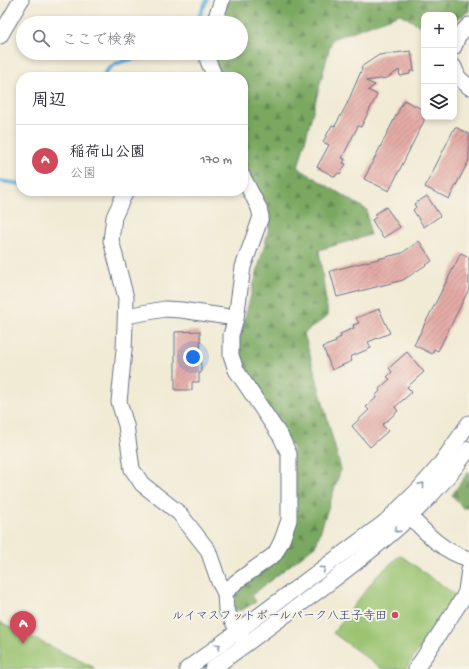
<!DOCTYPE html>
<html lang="ja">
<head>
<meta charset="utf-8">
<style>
	:root { --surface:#fff; --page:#f7f7f7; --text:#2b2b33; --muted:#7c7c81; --line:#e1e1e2; --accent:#d1495b }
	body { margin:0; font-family:"Gochi Hand","Klee One",sans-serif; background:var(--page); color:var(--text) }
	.controls { position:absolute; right:12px; top:12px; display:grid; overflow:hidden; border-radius:8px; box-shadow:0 2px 6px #0003 }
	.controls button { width:36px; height:36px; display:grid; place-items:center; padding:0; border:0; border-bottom:1px solid var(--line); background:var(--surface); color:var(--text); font:20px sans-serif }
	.you { position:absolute; left:193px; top:357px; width:14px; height:14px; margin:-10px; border:3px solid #fff; border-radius:50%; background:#1a73e8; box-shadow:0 0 0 6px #1a73e833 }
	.badge { display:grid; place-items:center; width:26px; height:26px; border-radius:50%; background:var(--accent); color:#fff; font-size:13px; font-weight:700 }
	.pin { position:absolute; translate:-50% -33px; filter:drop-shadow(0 1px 2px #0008) }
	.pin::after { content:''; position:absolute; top:21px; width:14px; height:12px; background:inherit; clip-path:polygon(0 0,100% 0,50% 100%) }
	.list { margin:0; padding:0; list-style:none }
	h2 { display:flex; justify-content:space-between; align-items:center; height:52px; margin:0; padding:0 16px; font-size:17px }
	h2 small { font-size:13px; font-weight:400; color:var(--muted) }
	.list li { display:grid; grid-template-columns:26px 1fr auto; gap:12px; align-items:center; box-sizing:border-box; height:72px; padding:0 16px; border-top:1px solid var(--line) }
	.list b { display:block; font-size:15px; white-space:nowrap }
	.list p { margin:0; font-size:13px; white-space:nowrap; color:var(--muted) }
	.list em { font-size:13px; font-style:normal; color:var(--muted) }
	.icon { flex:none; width:22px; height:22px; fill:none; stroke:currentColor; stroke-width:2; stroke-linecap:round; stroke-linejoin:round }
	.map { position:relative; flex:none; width:469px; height:669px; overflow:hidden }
	.search { position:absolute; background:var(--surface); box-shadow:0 2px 6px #0003; left:16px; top:16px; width:232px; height:44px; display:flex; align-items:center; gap:10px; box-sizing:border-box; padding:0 14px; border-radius:22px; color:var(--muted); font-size:15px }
	.panel { position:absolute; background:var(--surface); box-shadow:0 2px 6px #0003; left:16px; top:72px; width:232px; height:124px; border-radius:16px }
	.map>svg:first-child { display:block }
	.green { fill:#99c26e; stroke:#5a7866 }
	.forest { fill:url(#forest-firs); stroke:#4a6c60 }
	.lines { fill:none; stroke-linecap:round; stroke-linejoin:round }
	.stream { stroke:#67b0df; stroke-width:4 }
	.building { fill:url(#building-hatch) }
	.minor-casing { stroke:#667188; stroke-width:17 }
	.minor { stroke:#fff; stroke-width:15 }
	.oneway { stroke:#8d97ae }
	.poi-dot { fill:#d1495b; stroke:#f7f3e8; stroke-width:1.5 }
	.labels { text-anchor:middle; stroke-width:4; stroke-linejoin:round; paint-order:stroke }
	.poi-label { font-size:12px; fill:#1b2f5e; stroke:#f7f3e8; text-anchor:end }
</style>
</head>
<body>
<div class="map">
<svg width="469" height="669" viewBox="0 0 469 669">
	<defs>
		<pattern id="forest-firs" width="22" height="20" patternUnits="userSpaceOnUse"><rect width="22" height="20" fill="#7aa861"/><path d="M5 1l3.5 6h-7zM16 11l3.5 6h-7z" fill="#638953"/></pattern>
		<pattern id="building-hatch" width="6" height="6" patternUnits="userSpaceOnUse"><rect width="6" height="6" fill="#e4aaa5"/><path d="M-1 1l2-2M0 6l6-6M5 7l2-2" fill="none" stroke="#b88b8a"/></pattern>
	</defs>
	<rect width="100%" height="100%" fill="#f7f3e8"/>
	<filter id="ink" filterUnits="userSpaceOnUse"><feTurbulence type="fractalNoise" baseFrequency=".025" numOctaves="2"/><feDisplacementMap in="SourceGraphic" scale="8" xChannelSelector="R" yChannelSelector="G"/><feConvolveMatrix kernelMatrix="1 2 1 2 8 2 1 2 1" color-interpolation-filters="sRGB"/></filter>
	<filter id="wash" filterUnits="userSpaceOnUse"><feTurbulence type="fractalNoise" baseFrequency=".012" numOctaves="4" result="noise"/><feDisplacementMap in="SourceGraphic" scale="16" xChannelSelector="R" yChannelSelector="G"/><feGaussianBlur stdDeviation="0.9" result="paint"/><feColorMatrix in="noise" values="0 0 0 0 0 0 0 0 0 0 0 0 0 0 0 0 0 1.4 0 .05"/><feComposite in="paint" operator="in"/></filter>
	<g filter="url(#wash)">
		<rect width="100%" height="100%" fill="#f1ebd5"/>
		<g class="green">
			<polygon points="400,555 457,596 405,669 382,669 333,633 375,578"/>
			<polygon points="0,622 91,666 95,669 0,669"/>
		</g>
		<g class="forest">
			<polygon points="227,0 469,0 469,11 454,21 454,15 424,15 424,28 400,14 332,39 298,168 367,210 370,235 319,250 328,316 304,333 341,469 316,545 252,595 256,602 242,610 231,610 233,596 239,589 284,552 293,449 242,366 238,356 238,343 269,228 270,215 243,167 243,77 220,77 213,53 241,53 241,23 220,23"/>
			<polygon points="469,471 469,508 463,508 452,495"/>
		</g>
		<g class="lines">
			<g class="stream">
				<polyline points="196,23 207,0"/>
				<path d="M103,77C113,52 157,61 179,53"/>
				<polyline points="0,181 21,184"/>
			</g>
		</g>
		<g id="blocks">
			<g class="building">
				<polygon points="411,51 414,71 410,71 410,74 400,76 399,70 387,78 366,81 375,85 368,90 377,95 361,127 358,126 342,158 345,159 343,163 346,164 340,174 338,173 335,177 317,167 329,145 323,142 332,125 335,126 347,104 362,69 361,67 379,55"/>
				<polygon points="404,100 424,110 424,121 389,191 364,179"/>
				<polygon points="455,127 469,134 469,160 449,199 425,187"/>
				<polygon points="427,196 440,216 424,227 413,210 416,207 414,204"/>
				<polygon points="386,207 400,227 383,238 372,220 376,217 374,215"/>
				<polygon points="419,241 432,261 403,280 337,297 330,271 402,253"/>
				<polygon points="461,253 469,257 469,289 438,351 434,349 432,354 414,345"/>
				<polygon points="379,309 390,333 368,342 371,348 350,357 352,361 332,370 323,347 336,342 335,340 341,337 340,334 354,328 353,325 359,323 356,318"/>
				<polygon points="200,331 201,373 199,373 199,382 192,382 192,390 175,390 175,332"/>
				<polygon points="407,352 424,372 407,387 412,392 395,407 398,411 382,425 388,431 370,447 352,426 369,410 366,407 376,398 375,396 380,391 379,389 390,379 387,377 392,372 389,368"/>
			</g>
		</g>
	</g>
	<g filter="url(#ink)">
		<use href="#blocks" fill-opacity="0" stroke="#667188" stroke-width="1"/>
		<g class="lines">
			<g class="minor-casing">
				<g id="minor">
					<polyline points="214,23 222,0"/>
					<polyline points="0,36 21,0"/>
					<polyline points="454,47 458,36 469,25"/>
					<polyline points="207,53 208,61 215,77"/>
					<polyline points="454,67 458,77 469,87"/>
					<polyline points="243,177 259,208 261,217 243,267 236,318 231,335 231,355 236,370 281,437 289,454 289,520 282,540 275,554 236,582 225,593 226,610 246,644"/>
					<polyline points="126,191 114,217 111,240 126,298 124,350 119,402 126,425 132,469 142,484 179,513 208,550 219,582 225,593"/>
					<polyline points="126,316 165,309 181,310 236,318"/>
					<path d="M405,511C424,531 442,552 469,559"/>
					<polyline points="187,669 385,522 418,490 439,466 469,423"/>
					<path d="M212,669C247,643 282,618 317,592C377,547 425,511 469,449"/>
					<polyline points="416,669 463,598 466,591 469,569"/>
				</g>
			</g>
			<use href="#minor" class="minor"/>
		</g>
		<defs><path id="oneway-chevron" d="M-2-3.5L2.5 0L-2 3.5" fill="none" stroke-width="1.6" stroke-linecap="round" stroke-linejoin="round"/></defs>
		<g class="oneway">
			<use href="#oneway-chevron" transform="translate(422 485) rotate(-49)"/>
			<use href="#oneway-chevron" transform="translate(397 530) rotate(139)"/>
			<use href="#oneway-chevron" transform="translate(323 569) rotate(-36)"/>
			<use href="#oneway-chevron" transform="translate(218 646) rotate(-36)"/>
		</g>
	</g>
	<circle class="poi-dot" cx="395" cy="615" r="4"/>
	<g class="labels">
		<g class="poi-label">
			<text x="387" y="619">ルイマスフットボールパーク八王子寺田</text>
		</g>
	</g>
</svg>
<div class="controls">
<button>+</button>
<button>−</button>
<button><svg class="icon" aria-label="layers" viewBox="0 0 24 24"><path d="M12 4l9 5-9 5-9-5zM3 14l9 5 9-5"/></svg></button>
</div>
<div class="you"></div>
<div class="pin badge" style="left:23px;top:644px">A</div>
<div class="search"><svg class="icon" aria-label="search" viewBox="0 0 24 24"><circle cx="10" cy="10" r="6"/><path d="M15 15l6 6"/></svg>ここで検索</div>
<section class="panel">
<h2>周辺<small></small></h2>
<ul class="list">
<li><span class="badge">A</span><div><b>稲荷山公園</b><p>公園</p></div><em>170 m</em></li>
</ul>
</section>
</div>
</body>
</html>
